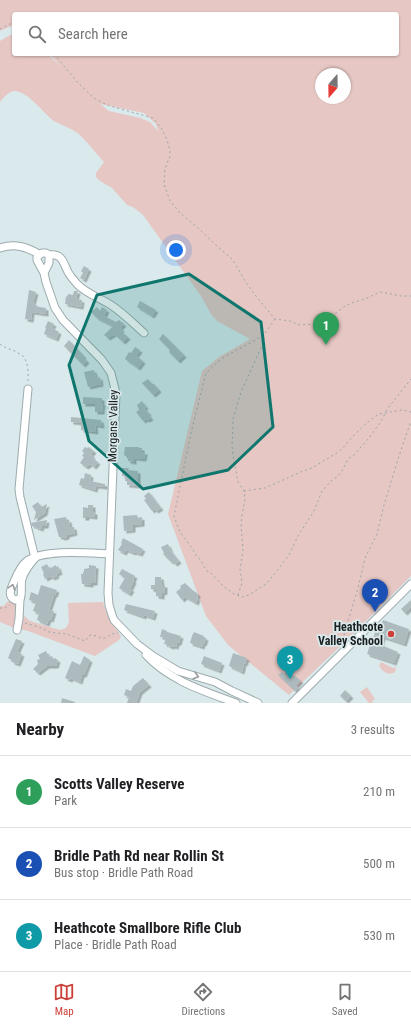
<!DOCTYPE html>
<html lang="en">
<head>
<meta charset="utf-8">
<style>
	:root { --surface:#fff; --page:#f2f2f2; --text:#202124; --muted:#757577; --line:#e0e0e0; --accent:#cd3f39 }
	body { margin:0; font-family:"Roboto Condensed",sans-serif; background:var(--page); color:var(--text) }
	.compass { position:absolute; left:315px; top:68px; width:36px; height:36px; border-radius:50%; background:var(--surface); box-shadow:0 1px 3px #0004; rotate:200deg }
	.you { position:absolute; left:176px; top:250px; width:14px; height:14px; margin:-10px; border:3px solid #fff; border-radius:50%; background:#1a73e8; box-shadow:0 0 0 6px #1a73e833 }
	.badge { display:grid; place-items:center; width:26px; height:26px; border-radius:50%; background:var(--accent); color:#fff; font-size:13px; font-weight:700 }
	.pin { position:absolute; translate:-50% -33px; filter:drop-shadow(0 1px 2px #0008) }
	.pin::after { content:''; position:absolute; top:21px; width:14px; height:12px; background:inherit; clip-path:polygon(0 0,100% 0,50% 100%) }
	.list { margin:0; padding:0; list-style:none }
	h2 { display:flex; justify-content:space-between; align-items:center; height:52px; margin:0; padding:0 16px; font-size:17px }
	h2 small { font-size:13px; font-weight:400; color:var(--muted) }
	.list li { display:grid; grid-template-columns:26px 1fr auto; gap:12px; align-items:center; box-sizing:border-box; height:72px; padding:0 16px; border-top:1px solid var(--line) }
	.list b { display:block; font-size:15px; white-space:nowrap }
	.list p { margin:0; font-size:13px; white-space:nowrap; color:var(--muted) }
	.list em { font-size:13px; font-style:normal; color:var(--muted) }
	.icon { flex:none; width:22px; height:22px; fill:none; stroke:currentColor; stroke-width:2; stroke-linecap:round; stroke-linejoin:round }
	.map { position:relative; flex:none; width:411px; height:703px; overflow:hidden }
	.search { position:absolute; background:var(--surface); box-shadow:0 1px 3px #0004; left:12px; right:12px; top:12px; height:44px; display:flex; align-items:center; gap:10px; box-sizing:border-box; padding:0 14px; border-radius:4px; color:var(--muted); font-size:15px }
	.sheet { height:268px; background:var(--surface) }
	nav { display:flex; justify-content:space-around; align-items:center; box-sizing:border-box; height:56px; border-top:1px solid var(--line); background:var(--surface); font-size:11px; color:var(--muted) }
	nav a { display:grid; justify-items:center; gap:2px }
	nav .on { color:var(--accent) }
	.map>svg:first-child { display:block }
	.green { fill:#e6c7c3; fill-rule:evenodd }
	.building { fill:#adbbbe; filter:url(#shadow) }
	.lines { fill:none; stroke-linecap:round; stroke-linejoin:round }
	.minor-casing { stroke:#9dabae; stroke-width:9 }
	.path { stroke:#9ba6a9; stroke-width:1; stroke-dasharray:2 3; stroke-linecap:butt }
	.minor { stroke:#fff; stroke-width:7 }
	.oneway { stroke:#989a9b }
	.marked { fill:#0f766e; fill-opacity:0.2; stroke:#0f766e; stroke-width:3; stroke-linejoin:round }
	.poi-dot { fill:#cd3f39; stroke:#dae9ec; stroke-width:1.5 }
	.labels { text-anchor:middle; stroke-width:3.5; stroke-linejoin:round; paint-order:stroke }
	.street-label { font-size:12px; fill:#1a1f20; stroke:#dae9ec }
	.poi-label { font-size:12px; font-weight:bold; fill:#1a1f20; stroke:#dae9ec; text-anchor:end }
</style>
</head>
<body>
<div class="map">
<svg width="411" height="703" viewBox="0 0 411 703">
	<defs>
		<filter id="shadow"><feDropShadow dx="2.5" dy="2.5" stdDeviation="0" flood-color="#0004"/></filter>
	</defs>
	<rect width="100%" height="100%" fill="#dae9ec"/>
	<g class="green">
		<path d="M0,0H411V576L349,638L289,695L228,645L206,616L168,514L202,371L219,357L250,339L217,321L211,314L201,296L143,215L133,207L127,205L112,188L100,181L96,177V173L104,162C96,154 89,144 81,136C74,129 63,126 54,121C42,112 30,93 15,91C9,91 3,98 0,102V41L8,36L14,34V54H48L60,66L50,54H397V14H14V25L0,31ZM321,74H345V98H321ZM100,104L144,113L156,124L158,131L150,122L140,118L109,111Z"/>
		<path d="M10,600L18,602L22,614L30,621L60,630L66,628L69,622L68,603L103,602C105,609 107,615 110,621C113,626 119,631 121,637L119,640L95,656L28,631L12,627L0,622V606H3Z"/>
		<path d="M381,662L393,668L396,667L395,672C389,676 382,672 379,665Z"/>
		<polygon points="367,687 375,699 372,701 373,703 369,703 360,692"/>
	</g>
	<g class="building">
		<polygon points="84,266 89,269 84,280 80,278 83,273 81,271"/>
		<polygon points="29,290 36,292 33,303 35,303 34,306 46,308 46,314 32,312 31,320 25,319"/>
		<polygon points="74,291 78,291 76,299 82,300 81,307 65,304 66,296 67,297 68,294 73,295"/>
		<polygon points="140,301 156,310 152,316 137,307"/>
		<polygon points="97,307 100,311 102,307 107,310 104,316 116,322 119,320 124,324 120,328 122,329 121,331 128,337 123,342 114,334 108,338 104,335 113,326 97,318 91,312"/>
		<polygon points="48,321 54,324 52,328 59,332 56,339 44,334 46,328 45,328"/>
		<polygon points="163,334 184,355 178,361 169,352 170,350 159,339"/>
		<polygon points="69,340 84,356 83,357 87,361 83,365 64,346"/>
		<polygon points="135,347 140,350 136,356 143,361 138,368 125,359 129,352 131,353"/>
		<polygon points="94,370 96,378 100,377 101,384 88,387 84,372"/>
		<polygon points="148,379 152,384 154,384 159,390 153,395 142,383"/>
		<polygon points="83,397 102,398 102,403 103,403 102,412 95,412 95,404 83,404"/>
		<polygon points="142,401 146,407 144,408 149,413 148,414 151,418 147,420 146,419 143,421 136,412 139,410 137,405"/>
		<polygon points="71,417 101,420 102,426 95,425 96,432 81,430 81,423 71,422"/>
		<polygon points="85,447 87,448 89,447 94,451 91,454 93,457 92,458 98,462 94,467 90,464 86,467 80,463 84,457 82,456 84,453 82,451"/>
		<polygon points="125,447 139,447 139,448 142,448 142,452 145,452 144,459 134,458 134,462 128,461 128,456 125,456 124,454"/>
		<polygon points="122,468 129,468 128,470 138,471 138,482 139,482 139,486 127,485 127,481 125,481 126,476 122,476"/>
		<polygon points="85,473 91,475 90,481 105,484 105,487 96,486 95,490 79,485 81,478 84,479"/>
		<polygon points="149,492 161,508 156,511 154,509 152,511 144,500 146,499 144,496"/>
		<polygon points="38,502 41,507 47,504 45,513 34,520 36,512 32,506"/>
		<polygon points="88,505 93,505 93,512 95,512 95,517 87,516 87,518 83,518 83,507 88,508"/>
		<polygon points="137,515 138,518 142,517 142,524 133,525 133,530 124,531 123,516"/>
		<polygon points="66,517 67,520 69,520 70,527 74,527 75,533 67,535 67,537 62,538 62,537 59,537 54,519"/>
		<polygon points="47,520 46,526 42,526 41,529 35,527 35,526 32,526 31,523"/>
		<polygon points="123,538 143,549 140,554 134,552 134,553 126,550 124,553 118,550 122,544 121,543"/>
		<polygon points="168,544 171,551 179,561 175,564 172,561 171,562 163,554 164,553 161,547"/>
		<polygon points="47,564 49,569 56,565 56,567 58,566 60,572 56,574 57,576 52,578 51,576 45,579 43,574 44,573 41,567"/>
		<polygon points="89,565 96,566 95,583 91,583 91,585 82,584 81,574 83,574 83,572 84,572 84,569 89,568"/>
		<polygon points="122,569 135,576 133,580 134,581 130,589 132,589 129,594 119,588 125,578 119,574"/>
		<polygon points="155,577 161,577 162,585 165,585 165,592 162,593 162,597 156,596 156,590 151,589 151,585 155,585"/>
		<polygon points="185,583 191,589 198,594 197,598 198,599 196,603 185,597 182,600 176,592 181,588 180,586"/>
		<polygon points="41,585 57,590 55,595 54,595 49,610 54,611 51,620 49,619 47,624 37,620 39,613 33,611 36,602 29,600 31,592 38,595"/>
		<polygon points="411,600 411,607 405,613 401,609"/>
		<polygon points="126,604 155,611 153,618 144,615 144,617 124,610"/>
		<polygon points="383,620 409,629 404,644 383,637 381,645 398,652 394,663 367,654 372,639 373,640 375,632 378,633"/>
		<polygon points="162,629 167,631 167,632 181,636 179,643 177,643 176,647 173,646 172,647 168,646 168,645 164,644 166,638 160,637"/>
		<polygon points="194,632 204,636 203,637 206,638 204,644 203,643 202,647 190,643 193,633 194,634"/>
		<polygon points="16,639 22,641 17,652 22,654 18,664 12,662 12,660 8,658"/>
		<polygon points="46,651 49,657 52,656 53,659 55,658 56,659 58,660 56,666 47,666 38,673 33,669 38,664 37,660 40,659 38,655"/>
		<polygon points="233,653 247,658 245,664 244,663 242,672 229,666"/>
		<polygon points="84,656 90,660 84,675 82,675 80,682 71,678 70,680 65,678 72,661 80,665"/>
		<polygon points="204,656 222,663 219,671 201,664"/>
		<polygon points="286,671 292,676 294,675 301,681 296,686 298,687 295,691 278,675 282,672 284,674"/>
		<polygon points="143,678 149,685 140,692 136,703 127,703 129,697 124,695 126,689 131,691 133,686"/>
		<polygon points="345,690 351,696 346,701 340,696"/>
		<polygon points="62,698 75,702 75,703 61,703"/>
	</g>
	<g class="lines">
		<g class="minor-casing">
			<g id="minor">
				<path d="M0,248C15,243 26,247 39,254"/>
				<path d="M49,255C62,253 63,262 68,272C70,276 74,280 77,284C87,294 100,298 111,305C123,313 134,324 144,333"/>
				<polyline points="44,273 49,263 49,255 46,253 42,253 37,257 37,260 44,273 46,282 55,308 63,320 102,360 111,373 116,393 108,593 109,605 112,615 114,620 137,644 153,656 178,671 215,682 232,691 258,703"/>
				<polyline points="28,389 19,489 20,497 35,558"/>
				<path d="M35,558C30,564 24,571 22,579C20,586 23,593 20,599L15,600C8,596 10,591 13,584C16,577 20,566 27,561C45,549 87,553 109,554"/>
				<polyline points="17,630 19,619 20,599"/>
				<path d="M146,655C170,681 204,691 236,703"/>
				<polyline points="292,703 411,584"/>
			</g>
		</g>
		<g class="path">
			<polyline points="0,29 14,22"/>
			<polyline points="54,54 78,83 94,98 101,102 110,106 153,118 162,129 167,140 170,150 170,156 165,169 164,184 170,201 180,213 197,227 218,247 232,259 236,265 245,281 255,295 275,319 290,321 299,325 316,324 333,315 344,307 351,303 365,299 378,293 381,292 401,296 411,296"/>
			<polyline points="275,319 264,335 221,359 206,373 191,433 175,511 174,516 180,532 192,548 197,557 201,560 203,565 208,572 211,573 223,586 230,591 234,594 242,597 249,595 266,584 277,571 290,553 298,536 314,511 322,491 331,481 337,477 342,471 348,459 354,455 368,439 380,423 388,408 411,379"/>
			<path d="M0,344C5,348 10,349 15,351C17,353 21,354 23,356C29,363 28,375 28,382"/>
			<polyline points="244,491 265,488 303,471 312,468 340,451 354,435 370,420 379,414 402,410 411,412"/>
			<polyline points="238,595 242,583 240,570 243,550 241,525 242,515 245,499 244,491 238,482 233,455 232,446 233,425 233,419 241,392 261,348 264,340 264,336"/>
			<polyline points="0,608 5,608 10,605"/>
			<path d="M25,623L39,627L49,632L56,633L67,634L85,641L90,635C101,635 101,643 111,634L118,633"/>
			<polyline points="347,639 345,637 344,634 358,588 365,558 377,534 384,505 400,453 411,421"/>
		</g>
		<use href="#minor" class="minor"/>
	</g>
	<defs><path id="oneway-chevron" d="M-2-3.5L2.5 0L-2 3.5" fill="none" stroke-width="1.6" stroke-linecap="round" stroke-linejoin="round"/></defs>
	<g class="oneway">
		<use href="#oneway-chevron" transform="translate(12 587) rotate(-72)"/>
		<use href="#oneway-chevron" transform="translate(196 676) rotate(16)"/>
	</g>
	<path class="marked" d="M189,274L261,322L273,427L228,470L143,489L89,441L69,365L97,295Z"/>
	<circle class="poi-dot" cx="391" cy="634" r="4"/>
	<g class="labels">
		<g class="street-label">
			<text transform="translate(113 426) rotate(-89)" y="4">Morgans Valley</text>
		</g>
		<g class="poi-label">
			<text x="383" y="631">Heathcote<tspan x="383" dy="14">Valley School</tspan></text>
		</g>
	</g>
</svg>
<svg class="compass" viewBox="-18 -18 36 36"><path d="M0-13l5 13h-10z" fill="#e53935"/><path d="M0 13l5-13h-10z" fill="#757577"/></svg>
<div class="you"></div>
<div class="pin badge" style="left:326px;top:345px;background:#2e9e5b">1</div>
<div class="pin badge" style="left:375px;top:612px;background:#1a4fb4">2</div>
<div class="pin badge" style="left:290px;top:679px;background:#0f9aa8">3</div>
<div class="search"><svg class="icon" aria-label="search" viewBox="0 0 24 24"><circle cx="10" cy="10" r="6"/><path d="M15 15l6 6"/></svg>Search here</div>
</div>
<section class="sheet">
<h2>Nearby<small>3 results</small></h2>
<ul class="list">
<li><span class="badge" style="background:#2e9e5b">1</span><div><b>Scotts Valley Reserve</b><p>Park</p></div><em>210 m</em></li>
<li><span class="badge" style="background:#1a4fb4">2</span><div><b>Bridle Path Rd near Rollin St</b><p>Bus stop · Bridle Path Road</p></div><em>500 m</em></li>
<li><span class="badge" style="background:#0f9aa8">3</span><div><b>Heathcote Smallbore Rifle Club</b><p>Place · Bridle Path Road</p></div><em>530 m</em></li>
</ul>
</section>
<nav>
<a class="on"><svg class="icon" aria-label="map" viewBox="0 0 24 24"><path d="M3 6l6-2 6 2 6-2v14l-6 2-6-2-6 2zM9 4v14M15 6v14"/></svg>Map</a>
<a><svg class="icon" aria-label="directions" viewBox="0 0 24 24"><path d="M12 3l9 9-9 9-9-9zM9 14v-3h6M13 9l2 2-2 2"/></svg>Directions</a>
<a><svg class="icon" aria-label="saved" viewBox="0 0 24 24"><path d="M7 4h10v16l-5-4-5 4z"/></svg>Saved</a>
</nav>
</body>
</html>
